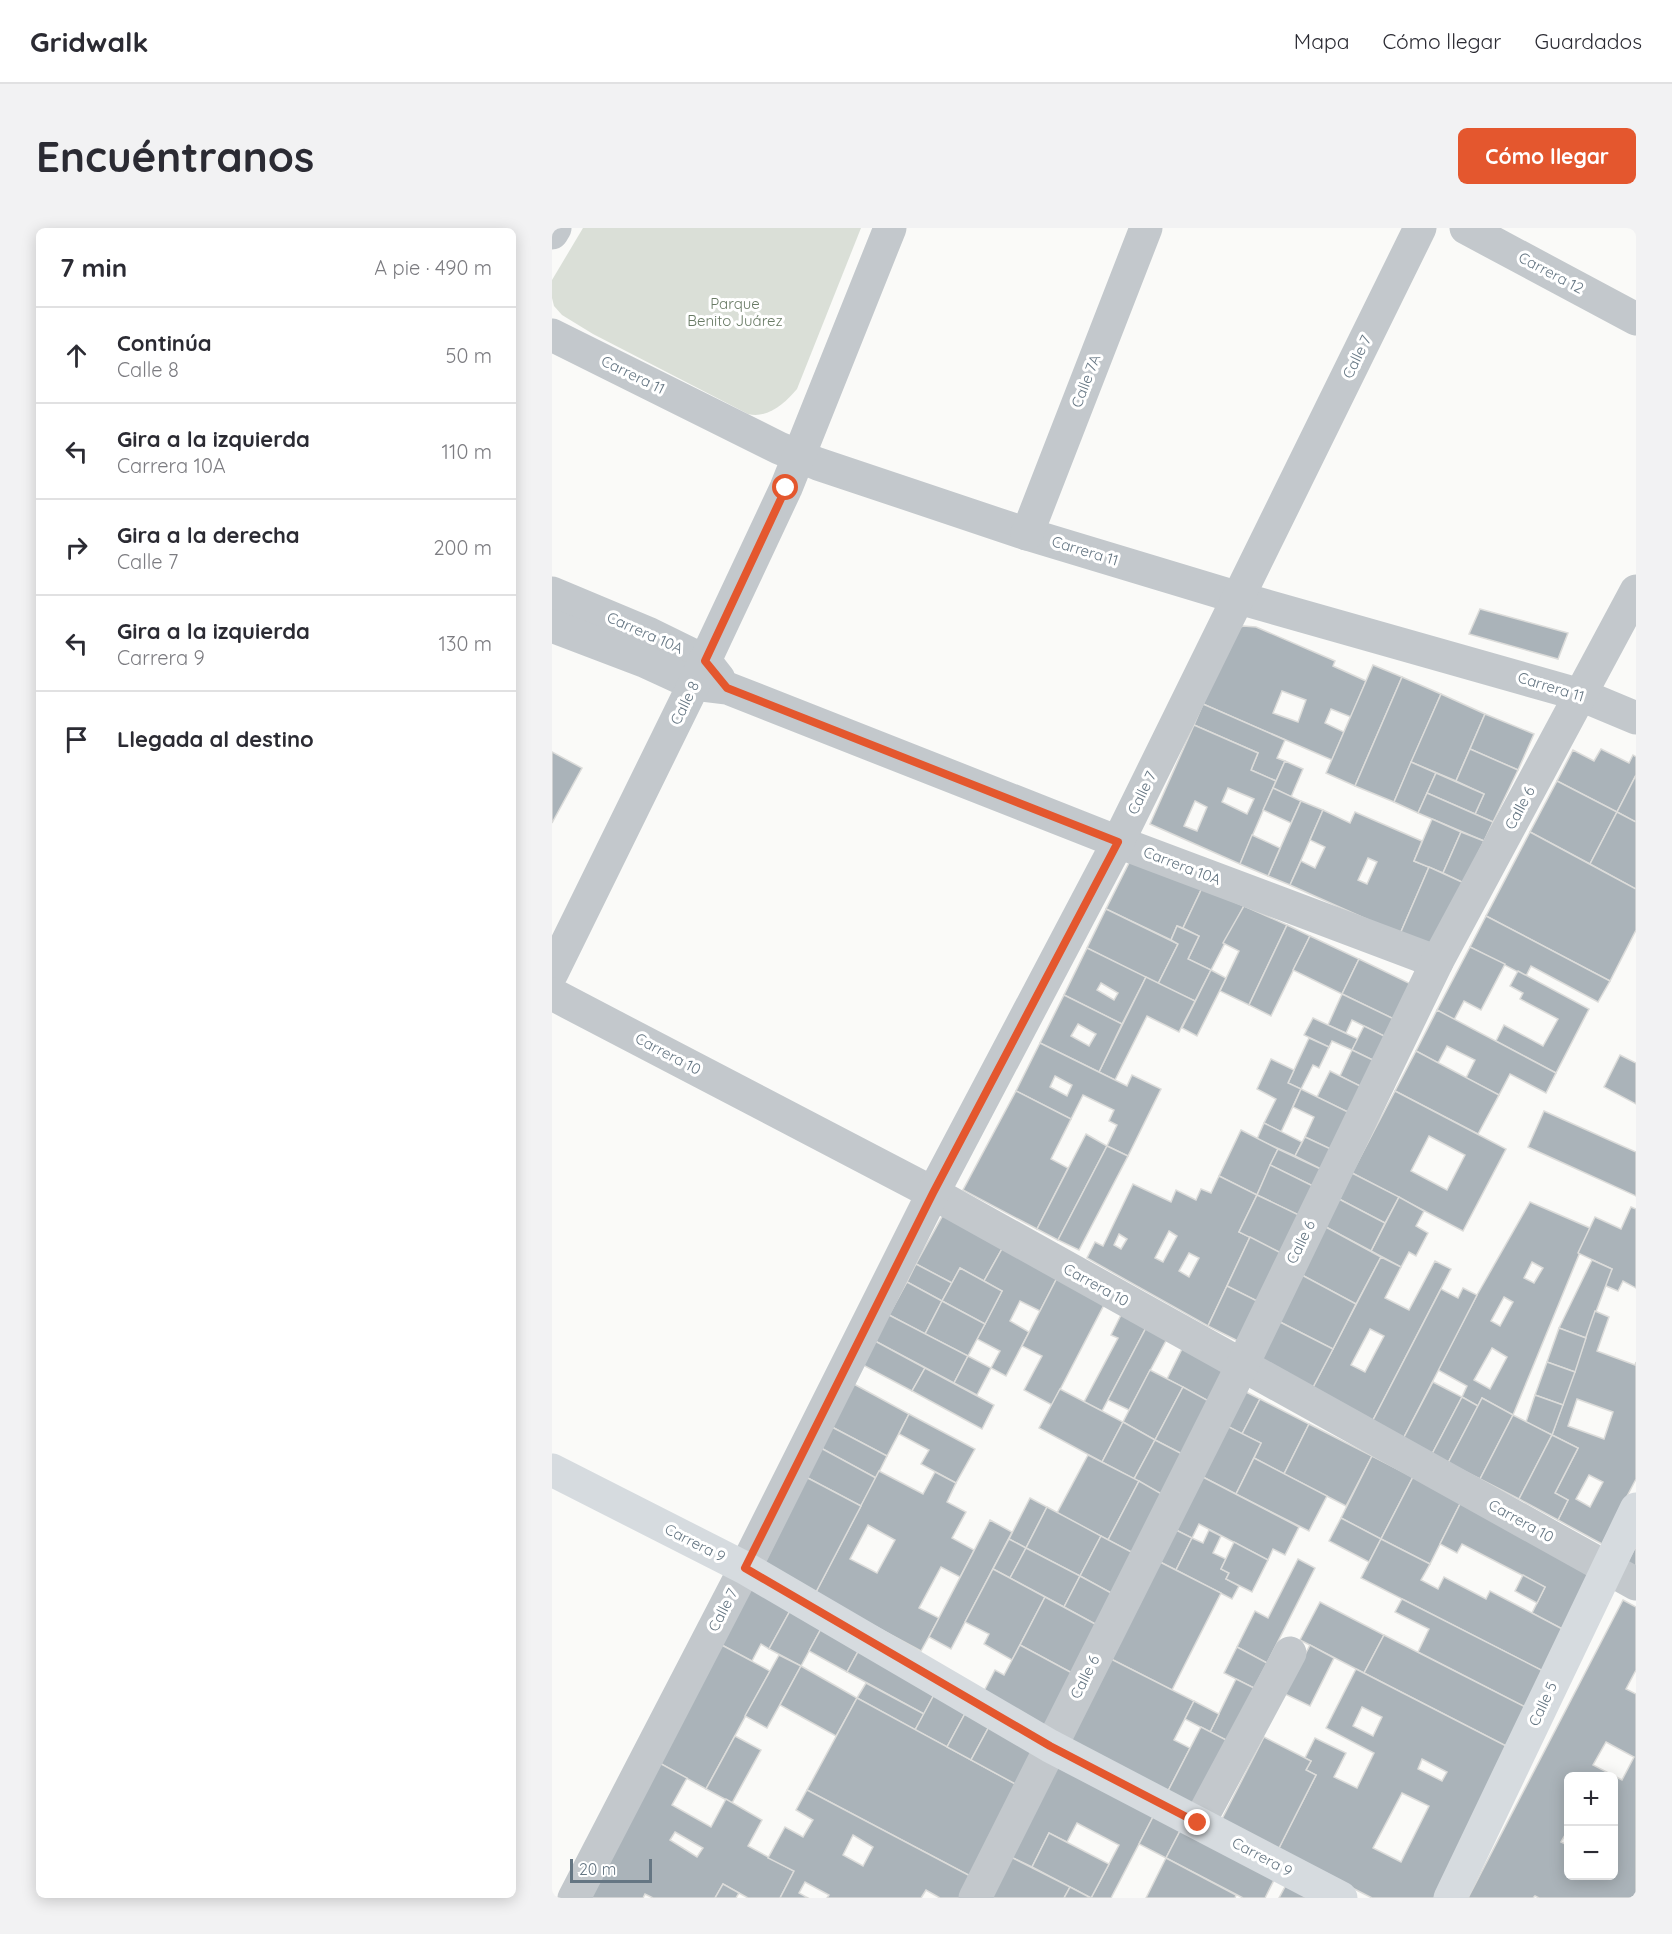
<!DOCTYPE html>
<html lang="es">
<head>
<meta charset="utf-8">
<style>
	:root { --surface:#fff; --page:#f2f2f3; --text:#2b2b33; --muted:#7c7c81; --line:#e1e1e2; --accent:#e4572e }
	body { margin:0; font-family:Quicksand,sans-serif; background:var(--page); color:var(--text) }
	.controls { position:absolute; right:18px; bottom:18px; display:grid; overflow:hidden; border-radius:9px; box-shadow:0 3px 15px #0003 }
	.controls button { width:54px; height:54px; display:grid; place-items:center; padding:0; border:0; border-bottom:2px solid var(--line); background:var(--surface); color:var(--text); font:30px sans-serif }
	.scale { position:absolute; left:18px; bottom:15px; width:82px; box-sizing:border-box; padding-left:6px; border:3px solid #657683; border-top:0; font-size:16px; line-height:21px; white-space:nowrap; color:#657683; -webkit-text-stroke:4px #fff; paint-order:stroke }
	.stop { position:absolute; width:18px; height:18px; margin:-14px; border:4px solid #e4572e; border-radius:50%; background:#fff }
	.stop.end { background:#e4572e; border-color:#fff; box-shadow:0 2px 6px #0008 }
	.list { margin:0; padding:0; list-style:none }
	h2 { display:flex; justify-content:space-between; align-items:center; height:78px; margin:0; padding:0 24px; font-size:26px }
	h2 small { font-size:20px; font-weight:400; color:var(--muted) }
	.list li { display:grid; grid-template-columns:39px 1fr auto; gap:18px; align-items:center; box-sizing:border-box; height:96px; padding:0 24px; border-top:2px solid var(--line) }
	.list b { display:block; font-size:22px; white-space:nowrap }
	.list p { margin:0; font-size:20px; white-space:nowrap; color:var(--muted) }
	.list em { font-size:20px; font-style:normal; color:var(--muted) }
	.icon { flex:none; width:33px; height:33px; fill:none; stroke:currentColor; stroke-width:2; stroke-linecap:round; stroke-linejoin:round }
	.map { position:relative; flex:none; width:1084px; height:1670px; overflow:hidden; border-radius:9px }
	header { display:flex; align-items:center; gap:36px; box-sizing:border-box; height:84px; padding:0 30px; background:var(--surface); border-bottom:2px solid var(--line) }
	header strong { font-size:28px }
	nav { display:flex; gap:33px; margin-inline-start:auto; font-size:21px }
	.intro { display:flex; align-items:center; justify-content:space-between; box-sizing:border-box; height:144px; padding:0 36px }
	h1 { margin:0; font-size:42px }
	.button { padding:15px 27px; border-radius:9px; background:var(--accent); color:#fff; font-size:21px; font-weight:700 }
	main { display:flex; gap:36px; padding:0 36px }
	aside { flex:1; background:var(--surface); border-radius:9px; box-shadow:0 3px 15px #0003 }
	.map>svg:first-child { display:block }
	.green { fill:#dadfd7 }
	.building { fill:#aab3b9; stroke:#dcdcda; stroke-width:1.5; fill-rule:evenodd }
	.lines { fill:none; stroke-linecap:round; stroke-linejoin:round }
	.minor { stroke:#c3c8cc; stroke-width:33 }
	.major { stroke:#d6dbdf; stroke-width:33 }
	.route { stroke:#e4572e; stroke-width:8 }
	.labels { text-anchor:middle; stroke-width:6; stroke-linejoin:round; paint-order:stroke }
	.street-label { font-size:15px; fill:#657683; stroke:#fff }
	.park-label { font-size:15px; fill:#687a64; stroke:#fff }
</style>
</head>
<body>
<header>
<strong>Gridwalk</strong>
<nav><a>Mapa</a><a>Cómo llegar</a><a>Guardados</a></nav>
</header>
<div class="intro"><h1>Encuéntranos</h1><a class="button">Cómo llegar</a></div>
<main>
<aside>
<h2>7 min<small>A pie · 490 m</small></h2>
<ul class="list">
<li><svg class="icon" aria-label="ahead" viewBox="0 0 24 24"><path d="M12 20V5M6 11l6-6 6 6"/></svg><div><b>Continúa</b><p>Calle 8</p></div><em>50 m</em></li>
<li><svg class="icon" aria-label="left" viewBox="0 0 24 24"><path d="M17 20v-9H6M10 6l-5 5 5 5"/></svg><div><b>Gira a la izquierda</b><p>Carrera 10A</p></div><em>110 m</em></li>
<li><svg class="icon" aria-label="right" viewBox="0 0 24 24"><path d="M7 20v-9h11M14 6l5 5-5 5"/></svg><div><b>Gira a la derecha</b><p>Calle 7</p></div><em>200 m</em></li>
<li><svg class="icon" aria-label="left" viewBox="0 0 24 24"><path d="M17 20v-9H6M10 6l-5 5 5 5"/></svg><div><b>Gira a la izquierda</b><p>Carrera 9</p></div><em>130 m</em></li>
<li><svg class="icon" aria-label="arrive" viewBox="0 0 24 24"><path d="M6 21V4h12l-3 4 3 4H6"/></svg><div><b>Llegada al destino</b></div></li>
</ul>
</aside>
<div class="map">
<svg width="1084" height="1670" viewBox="0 0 1084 1670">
	<rect width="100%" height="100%" fill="#fafaf8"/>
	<path class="green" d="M31,0H309L245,161C233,175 216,191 196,186L41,106L10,87L2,78L0,70V52Z"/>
	<g class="building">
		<polygon points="928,381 1016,405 1006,431 917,406"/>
		<path d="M691,398L704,399L783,433L781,438L814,453L799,489L779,481L773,495L792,504L780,532L651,476L685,401ZM730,463L754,472L746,494L721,485Z"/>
		<polygon points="821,437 850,449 803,558 774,545"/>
		<polygon points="850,449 889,466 842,574 803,558"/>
		<polygon points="889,466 933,486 904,553 859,534"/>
		<polygon points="651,476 733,512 725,530 733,533 724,553 699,542 706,525 642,497"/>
		<polygon points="933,486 982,506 966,542 918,521"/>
		<path d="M642,497L706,525L699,542L724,553L688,636L598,596ZM676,560L702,571L695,586L670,574ZM643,573L655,579L645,603L632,598Z"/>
		<polygon points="918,521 966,542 941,594 923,586 932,566 904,553"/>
		<polygon points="1049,521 1077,535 1081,527 1084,529 1084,547 1065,584 1005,553 1021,522 1042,533"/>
		<polygon points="0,524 30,540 0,595"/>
		<polygon points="733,533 751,541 739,569 721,560"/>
		<polygon points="859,534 884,545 866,585 842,574"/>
		<polygon points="884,545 932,566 923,586 875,565"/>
		<polygon points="1084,547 1084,594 1065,584"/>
		<polygon points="1005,553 1065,584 1038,636 978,604"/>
		<polygon points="721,560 749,573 739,595 711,582"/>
		<polygon points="875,565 941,594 932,613 866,585"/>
		<polygon points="749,573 771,582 738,657 716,648"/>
		<path d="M771,582L798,595L803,584L870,613L862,633L877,639L848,706L738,657L749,633L763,640L773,619L758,612ZM816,630L825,634L815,656L806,652Z"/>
		<polygon points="1065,584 1084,594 1084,661 1038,636"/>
		<polygon points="880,591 909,604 891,645 862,633"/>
		<polygon points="909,604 932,613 912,655 891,645"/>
		<polygon points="978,604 1084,661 1084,702 1058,753 934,688"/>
		<polygon points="700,607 728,620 716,648 688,636"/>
		<polygon points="580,629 650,660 631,700 625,698 619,712 554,681"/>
		<polygon points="877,639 912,655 880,718 848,706"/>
		<polygon points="650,660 692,678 659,742 636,731 647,708 631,700"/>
		<polygon points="692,678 735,697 697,777 668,763 687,723 671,715"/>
		<polygon points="554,681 626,716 606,756 535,720"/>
		<polygon points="934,688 1058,753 1046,774 979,738 974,748 918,719"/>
		<polygon points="735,697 758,708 719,788 697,777"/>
		<polygon points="625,698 647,708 636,731 659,742 643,773 606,756 626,716 619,712"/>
		<polygon points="758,708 807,731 790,766 741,742"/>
		<polygon points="918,719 953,736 929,782 912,773 902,792 885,782"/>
		<path d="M535,720L594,749L570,796L512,767ZM549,755L566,765L562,772L545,762Z"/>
		<polygon points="807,731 863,758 846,793 790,766"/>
		<polygon points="659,742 674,750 645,808 630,800"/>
		<polygon points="966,743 1037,781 1004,845 944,813 952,797 991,818 1006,791 968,771 971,765 958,758"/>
		<polygon points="594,749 643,773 627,804 595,788 563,852 547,844"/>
		<polygon points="790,766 846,793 838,811 800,792 794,805 776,797"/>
		<path d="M512,767L570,796L547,844L488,815ZM526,796L544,806L537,818L519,808Z"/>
		<polygon points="885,782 1004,845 994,865 958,846 947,867 914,850 923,832 895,818 886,835 864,823"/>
		<polygon points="761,790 806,811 800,822 780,813 777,819 752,807"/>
		<polygon points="812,798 838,811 827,835 800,822"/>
		<polygon points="757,810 777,819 767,840 761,837 749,861 736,855"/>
		<path d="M488,815L575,858L580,847L609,861L576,928L555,918L565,897L557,893L562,882L531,867L519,891L464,863ZM503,848L520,857L515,868L498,859Z"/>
		<polygon points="800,822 827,835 814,861 788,848"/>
		<polygon points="864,823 947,867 926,906 843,863"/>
		<polygon points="1068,827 1084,835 1084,876 1052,859"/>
		<polygon points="719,831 742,842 736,855 749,861 729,904 712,895 724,871 705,861"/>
		<polygon points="778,843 814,861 802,887 765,869"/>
		<polygon points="749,861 802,887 785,924 753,909 762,889 741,879"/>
		<polygon points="464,863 519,891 499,931 516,940 485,1001 411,962"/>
		<path d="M843,863L954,921L911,1003L800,945ZM877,908L913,927L895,962L859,943Z"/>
		<polygon points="992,883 1084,924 1084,968 976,919"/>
		<polygon points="712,895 750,914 743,928 705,911"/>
		<polygon points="689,902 726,921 705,967 667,948"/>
		<polygon points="534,906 555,918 506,1012 485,1001"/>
		<polygon points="753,909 785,924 775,944 743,928"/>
		<polygon points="555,918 576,928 527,1022 506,1012"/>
		<polygon points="726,921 775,944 767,961 718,937"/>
		<polygon points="718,937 767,961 753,990 705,967"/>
		<polygon points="800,945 847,969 833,995 787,971"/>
		<path d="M667,948L705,967L687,1004L698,1009L656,1098L535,1030L543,1014L551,1018L581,956L619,974L624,962L644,972L649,961L659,965ZM617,1003L625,1008L611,1034L603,1030ZM567,1006L575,1011L569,1021L562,1017ZM637,1025L647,1030L637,1049L627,1043Z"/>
		<polygon points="705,967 753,990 733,1027 687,1004"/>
		<polygon points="847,969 872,983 864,998 876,1005 864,1028 857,1024 849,1039 819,1023"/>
		<polygon points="787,971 833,995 819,1023 772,998"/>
		<path d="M978,974L1038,1000L961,1187L930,1170L926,1178L910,1169L915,1158L886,1142L925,1067ZM980,1034L991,1040L982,1055L972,1050ZM952,1069L961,1074L948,1098L939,1093ZM940,1120L955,1129L938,1161L922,1152Z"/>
		<polygon points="1079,979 1084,981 1084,1060 1071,1053 1066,1063 1052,1057 1060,1041 1026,1025 1043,989 1069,1001"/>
		<polygon points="391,987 451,1019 432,1053 408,1040 400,1055 364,1036"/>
		<polygon points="772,998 829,1029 804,1076 748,1046"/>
		<polygon points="698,1009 733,1027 709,1075 675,1058"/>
		<polygon points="451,1019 506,1048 488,1083 468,1073 458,1093 477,1104 454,1148 439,1140 448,1123 425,1111 450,1063 432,1053"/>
		<path d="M829,1029L849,1039L833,1070L857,1082L883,1033L899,1041L820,1194L759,1163ZM818,1101L832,1108L813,1144L799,1137Z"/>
		<polygon points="1040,1032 1060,1041 1034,1110 1007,1100"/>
		<polygon points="364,1036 400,1055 390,1073 355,1054"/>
		<polygon points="408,1040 450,1063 433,1096 390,1073"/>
		<polygon points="748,1046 804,1076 781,1121 724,1092"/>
		<polygon points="506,1048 554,1073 500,1177 472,1162 490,1128 470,1118"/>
		<polygon points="355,1054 390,1073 373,1106 337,1087"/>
		<polygon points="675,1058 709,1075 688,1114 656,1098"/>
		<polygon points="911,1060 925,1067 851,1211 820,1194 889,1061 906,1070"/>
		<polygon points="390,1073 433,1096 416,1128 373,1106"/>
		<polygon points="571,1083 596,1096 550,1183 532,1174 566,1110 559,1107"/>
		<path d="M1043,1083L1057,1089L1045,1123L1083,1137L1084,1134V1251L1050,1316L1006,1292L1016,1272L1003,1265L1026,1220L1000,1207ZM1025,1171L1061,1184L1052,1211L1016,1198ZM1037,1247L1051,1254L1038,1279L1024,1271Z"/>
		<polygon points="337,1087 416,1128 402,1155 323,1113"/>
		<polygon points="724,1092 781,1121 759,1163 703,1133"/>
		<polygon points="596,1096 617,1107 577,1182 556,1172"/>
		<polygon points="1007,1100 1034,1110 1023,1144 995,1134"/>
		<polygon points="323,1113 373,1140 360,1163 311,1137"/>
		<polygon points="632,1117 679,1142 662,1176 615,1151"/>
		<polygon points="416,1128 439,1140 425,1167 402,1155"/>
		<polygon points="995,1134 1023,1144 1011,1177 983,1167"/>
		<polygon points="373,1140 442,1177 430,1201 360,1163"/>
		<polygon points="598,1142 631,1159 603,1212 571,1194"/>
		<polygon points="881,1154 910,1169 880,1226 851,1211"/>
		<polygon points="300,1155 357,1186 335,1228 278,1198"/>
		<polygon points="631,1159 662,1176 634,1228 603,1212"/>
		<polygon points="508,1161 571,1194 550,1234 487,1200"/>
		<polygon points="690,1162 708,1171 690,1206 673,1197"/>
		<polygon points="983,1167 1011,1177 1000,1207 974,1194"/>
		<polygon points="910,1169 926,1178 896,1235 880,1226"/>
		<polygon points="930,1170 961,1187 928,1251 896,1235"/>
		<polygon points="708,1171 757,1196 732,1246 702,1230 709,1215 690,1206"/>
		<polygon points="357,1186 423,1221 404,1255 369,1236 377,1222 347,1206"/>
		<polygon points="961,1187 1000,1207 967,1271 928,1251"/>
		<polygon points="571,1194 603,1212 582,1251 550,1234"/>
		<polygon points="757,1196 820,1228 794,1278 732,1246"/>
		<polygon points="673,1197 709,1215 684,1266 647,1247"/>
		<polygon points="278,1198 335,1228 324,1250 267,1219"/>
		<polygon points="1000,1207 1026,1220 1003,1265 1016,1272 1006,1292 967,1271"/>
		<polygon points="603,1212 634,1228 613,1268 582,1251"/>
		<polygon points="267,1219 324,1250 309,1278 252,1248"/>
		<polygon points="536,1227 587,1253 556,1312 505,1285"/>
		<polygon points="820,1228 861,1249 829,1311 789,1290"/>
		<polygon points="702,1230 775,1268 757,1303 684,1266"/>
		<path d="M327,1243L371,1266L383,1244L404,1255L395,1274L414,1284L400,1310L422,1322L408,1349L389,1339L367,1380L387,1390L369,1423L263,1366ZM316,1297L343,1312L325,1345L298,1331Z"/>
		<polygon points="647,1247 747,1299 733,1327 721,1321 716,1332 647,1296 640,1310 620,1300"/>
		<polygon points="252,1248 309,1278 263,1366 205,1336"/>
		<polygon points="861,1249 909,1274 878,1336 829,1311"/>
		<polygon points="587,1253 613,1268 583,1326 556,1312"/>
		<polygon points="478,1270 495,1279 474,1320 457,1311"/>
		<polygon points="909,1274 1046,1344 1016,1404 980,1385 993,1359 910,1316 905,1325 888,1316"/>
		<polygon points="495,1279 549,1308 528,1348 474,1320"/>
		<polygon points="789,1290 829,1311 817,1334 777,1313"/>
		<polygon points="438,1292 460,1304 399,1421 377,1409"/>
		<polygon points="620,1300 640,1310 624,1342 604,1332"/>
		<polygon points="657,1302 669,1308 661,1325 674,1331 669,1341 677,1345 674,1351 687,1358 680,1371 624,1342 640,1310 651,1315"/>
		<polygon points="549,1308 583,1326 561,1366 528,1348"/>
		<polygon points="457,1311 474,1320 458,1350 441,1341"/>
		<polygon points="829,1311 878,1336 869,1352 886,1361 892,1349 934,1371 938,1363 1016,1404 995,1445 809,1350"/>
		<polygon points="682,1314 716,1332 700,1364 674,1351 677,1345 669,1341"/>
		<polygon points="1084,1318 1084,1339 1075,1335"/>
		<polygon points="474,1320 528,1348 512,1379 458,1350"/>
		<polygon points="746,1331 763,1340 715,1435 685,1419 703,1383 716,1390"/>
		<polygon points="604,1332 669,1365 620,1462 555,1429"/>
		<polygon points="441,1341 493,1369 460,1432 432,1416 437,1406 413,1394"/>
		<polygon points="971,1347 993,1359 985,1375 963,1363"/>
		<polygon points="528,1348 561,1366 545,1397 512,1379"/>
		<polygon points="197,1358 239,1381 217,1421 209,1416 200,1433 166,1415"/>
		<polygon points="493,1369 545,1397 520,1445 468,1417"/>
		<polygon points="850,1371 995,1445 977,1481 866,1424 877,1401 843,1384"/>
		<path d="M1071,1372L1084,1379V1442L1074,1461L1084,1466V1670H987L983,1668L981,1670H916ZM1054,1514L1082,1529L1070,1552L1041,1537ZM1017,1548H1062V1648H1017V1618L1009,1614L1017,1600Z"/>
		<polygon points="768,1374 832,1407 812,1445 748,1412"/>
		<polygon points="239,1381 270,1399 249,1438 217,1421"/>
		<polygon points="270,1399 308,1420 295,1444 257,1423"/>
		<polygon points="832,1407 977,1481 958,1520 812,1445"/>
		<polygon points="166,1415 218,1443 154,1561 102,1532"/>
		<polygon points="468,1417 520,1445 492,1500 430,1467 443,1442 452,1447"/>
		<polygon points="758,1417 782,1430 758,1478 733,1466"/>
		<polygon points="685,1419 715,1435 702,1460 672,1445"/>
		<polygon points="308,1420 384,1463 372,1486 295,1444"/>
		<polygon points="227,1427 249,1438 215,1500 193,1488"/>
		<polygon points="555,1429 642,1473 622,1512 638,1520 615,1565 513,1513"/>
		<polygon points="249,1438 305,1470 284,1508 228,1477"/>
		<path d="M804,1441L958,1520L882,1670H820L726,1622L764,1547L754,1542L759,1533L753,1530L763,1510L794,1525L782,1549L805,1560L822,1525L774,1500ZM810,1479L830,1489L821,1508L801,1498ZM870,1531L895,1544L890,1553L866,1541ZM850,1565L877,1578L849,1634L821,1620Z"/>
		<polygon points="684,1451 702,1460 676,1513 658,1504"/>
		<polygon points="314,1455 372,1486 363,1502 305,1470"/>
		<polygon points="384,1463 416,1480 395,1519 363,1502"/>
		<polygon points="305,1470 469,1559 422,1650 255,1562"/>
		<polygon points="642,1473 667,1486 658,1504 633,1491"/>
		<polygon points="416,1480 440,1493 419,1532 395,1519"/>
		<polygon points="440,1493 490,1520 469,1559 419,1532"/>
		<polygon points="649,1499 676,1513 642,1579 615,1565"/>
		<polygon points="183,1508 209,1522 180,1575 154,1561"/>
		<polygon points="712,1509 759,1533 754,1542 764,1547 726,1622 669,1593"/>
		<path d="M102,1532L135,1550L120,1577L159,1599L174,1571L210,1592L196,1618L242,1643L228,1670H196L171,1656L163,1670H101L93,1666L91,1670H31ZM123,1604L151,1620L145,1629L118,1612Z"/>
		<polygon points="505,1534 603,1585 559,1670 539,1670 567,1617 525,1595 515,1614 497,1605 480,1639 457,1628"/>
		<path d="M255,1562L422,1650L411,1670H388L374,1662L369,1670H275L277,1667L253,1654L247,1665L256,1670H228L242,1643L216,1630L233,1599L251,1609L261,1592L244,1582ZM301,1607L321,1619L311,1638L291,1627Z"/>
		<polygon points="603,1585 630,1599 614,1630 587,1616"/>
		<polygon points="630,1599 724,1648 713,1670 691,1670 614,1630"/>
		<polygon points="497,1605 557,1636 539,1670 480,1639"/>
		<polygon points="457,1628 518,1659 512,1670 435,1670"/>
		<polygon points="614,1630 684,1667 683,1670 594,1670"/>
		<polygon points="171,1656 187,1665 184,1670 163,1670"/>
		<polygon points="734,1657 759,1670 727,1670"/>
		<polygon points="518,1659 537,1669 539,1670 512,1670"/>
	</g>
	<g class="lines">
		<g class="minor">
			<polyline points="914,0 1084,91"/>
			<polyline points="0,5 3,0"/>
			<polyline points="0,107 227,220 266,236 475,306 687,370 1029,467 1084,490"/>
			<polyline points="475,306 594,0"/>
			<polyline points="0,365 98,406 153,433 167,451"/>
			<polyline points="0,398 92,433 142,456 175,460 566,614 885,734"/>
			<polyline points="0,745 142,456 234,260 338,0"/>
			<polyline points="0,766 381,965 1084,1356"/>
			<polyline points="647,1595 738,1425"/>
			<polyline points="22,1670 193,1340 381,965 566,614 868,0"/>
			<polyline points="423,1670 690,1138 885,734 1084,363"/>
		</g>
		<g class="major">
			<polyline points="0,1242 193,1340 498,1518 789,1670"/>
			<polyline points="898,1670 1084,1281"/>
		</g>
	</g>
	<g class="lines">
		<polyline class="route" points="234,260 153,433 175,460 566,614 381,965 193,1340 498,1518 646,1595"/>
	</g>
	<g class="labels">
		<g class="street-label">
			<text transform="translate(999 45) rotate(28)" y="5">Carrera 12</text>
			<text transform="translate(805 129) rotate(-64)" y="5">Calle 7</text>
			<text transform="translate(81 147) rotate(26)" y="5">Carrera 11</text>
			<text transform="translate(534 153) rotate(-69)" y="5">Calle 7A</text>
			<text transform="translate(533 323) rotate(17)" y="5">Carrera 11</text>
			<text transform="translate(93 405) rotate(24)" y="5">Carrera 10A</text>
			<text transform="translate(999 459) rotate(17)" y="5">Carrera 11</text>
			<text transform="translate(133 475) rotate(-64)" y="5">Calle 8</text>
			<text transform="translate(590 565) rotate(-64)" y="5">Calle 7</text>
			<text transform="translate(968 580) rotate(-62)" y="5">Calle 6</text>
			<text transform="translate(630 638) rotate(21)" y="5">Carrera 10A</text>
			<text transform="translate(116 826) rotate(28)" y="5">Carrera 10</text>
			<text transform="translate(749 1014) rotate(-64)" y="5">Calle 6</text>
			<text transform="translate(544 1057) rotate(29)" y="5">Carrera 10</text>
			<text transform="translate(969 1293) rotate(29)" y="5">Carrera 10</text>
			<text transform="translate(143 1315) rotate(27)" y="5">Carrera 9</text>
			<text transform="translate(171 1382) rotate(-63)" y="5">Calle 7</text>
			<text transform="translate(533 1449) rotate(-63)" y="5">Calle 6</text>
			<text transform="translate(991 1476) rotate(-65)" y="5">Calle 5</text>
			<text transform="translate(710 1629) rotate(28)" y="5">Carrera 9</text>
		</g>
		<g class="park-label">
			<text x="183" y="81">Parque<tspan x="183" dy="17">Benito Juárez</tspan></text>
		</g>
	</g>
</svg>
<div class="controls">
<button>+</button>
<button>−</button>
</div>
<div class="scale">20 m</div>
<div class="stop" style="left:234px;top:260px"></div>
<div class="stop end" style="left:646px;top:1595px"></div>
</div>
</main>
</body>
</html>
